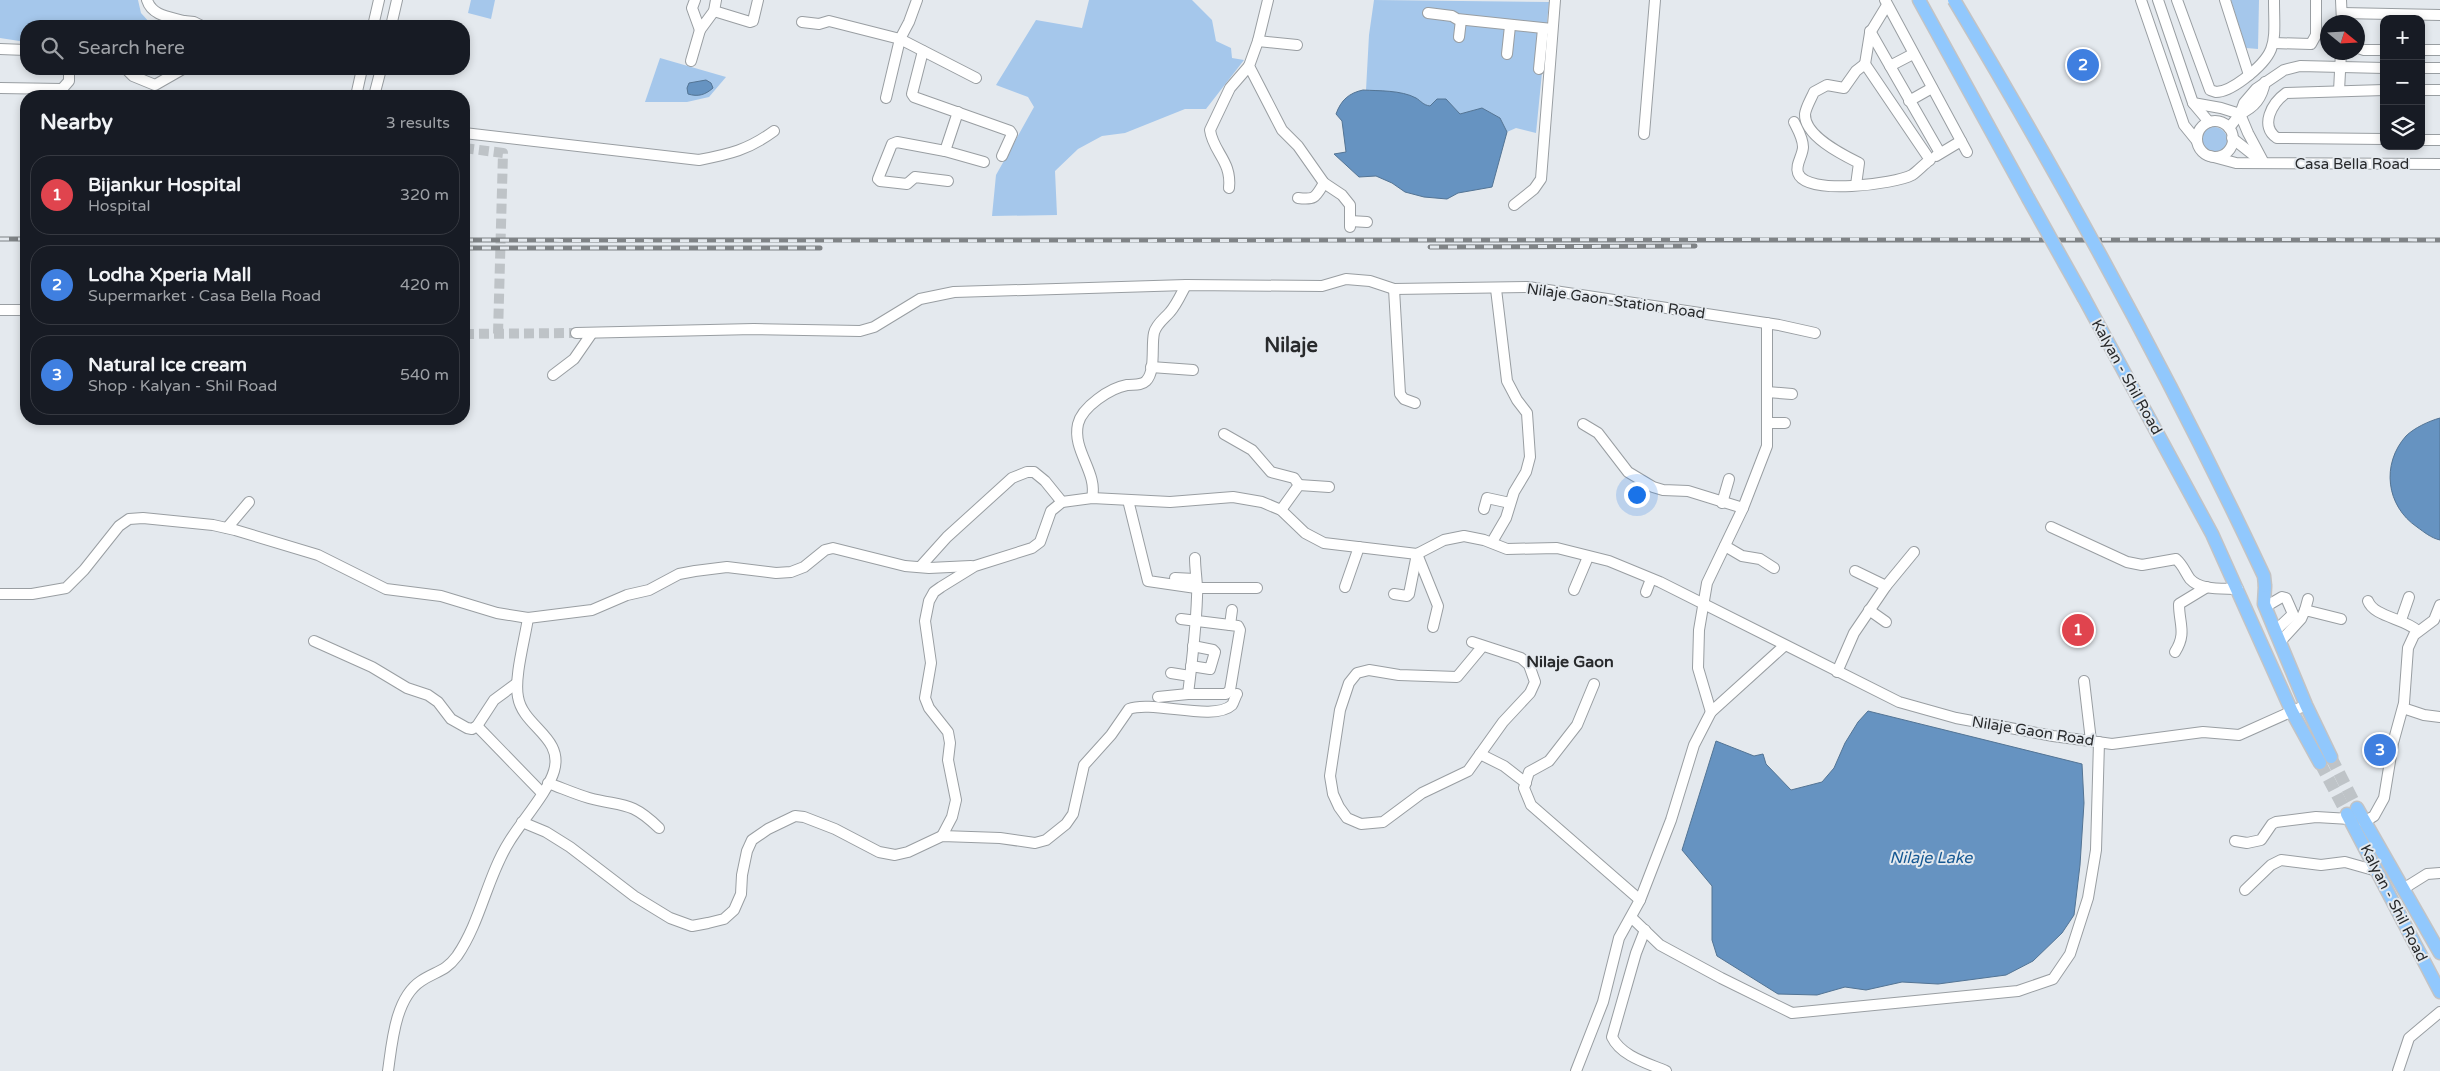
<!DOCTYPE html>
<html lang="en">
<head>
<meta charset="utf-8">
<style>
	:root { --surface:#171b24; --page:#20242c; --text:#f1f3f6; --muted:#9ea1a6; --line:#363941; --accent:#97b3ce }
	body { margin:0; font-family:"Varela Round",sans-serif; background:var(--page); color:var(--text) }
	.controls { position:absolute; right:15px; top:15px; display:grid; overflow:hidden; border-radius:10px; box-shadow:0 2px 8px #0003 }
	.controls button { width:45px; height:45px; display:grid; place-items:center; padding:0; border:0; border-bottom:1px solid var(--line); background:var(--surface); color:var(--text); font:25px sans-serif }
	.compass { position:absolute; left:2320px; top:15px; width:45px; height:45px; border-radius:50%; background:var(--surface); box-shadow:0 2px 8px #0003; rotate:108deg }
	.you { position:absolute; left:1636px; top:494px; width:18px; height:18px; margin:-12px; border:4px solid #fff; border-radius:50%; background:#1a73e8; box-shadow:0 0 0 8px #1a73e833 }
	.badge { display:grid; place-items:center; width:32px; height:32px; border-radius:50%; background:var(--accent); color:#fff; font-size:16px; font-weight:700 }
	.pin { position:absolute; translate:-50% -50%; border:2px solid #fff; box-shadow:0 1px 5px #0006 }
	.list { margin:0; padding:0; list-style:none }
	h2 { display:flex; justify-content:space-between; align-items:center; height:65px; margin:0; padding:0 20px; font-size:21px }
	h2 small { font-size:16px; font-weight:400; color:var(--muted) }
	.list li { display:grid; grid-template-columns:32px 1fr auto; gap:15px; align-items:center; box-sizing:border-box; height:80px; margin:0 10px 10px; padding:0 10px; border:1px solid var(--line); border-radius:20px }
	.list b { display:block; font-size:19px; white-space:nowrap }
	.list p { margin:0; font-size:16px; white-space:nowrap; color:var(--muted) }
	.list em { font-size:16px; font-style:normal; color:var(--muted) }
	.icon { flex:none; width:28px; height:28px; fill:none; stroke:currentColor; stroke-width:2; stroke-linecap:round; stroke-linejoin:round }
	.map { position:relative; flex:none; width:2440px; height:1071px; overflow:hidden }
	.search { position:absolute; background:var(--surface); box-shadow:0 2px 8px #0003; left:20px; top:20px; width:450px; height:55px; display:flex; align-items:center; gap:12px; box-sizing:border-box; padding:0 18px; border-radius:20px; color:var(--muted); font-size:19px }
	.panel { position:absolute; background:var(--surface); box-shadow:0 2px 8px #0003; left:20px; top:90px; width:450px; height:335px; border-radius:20px }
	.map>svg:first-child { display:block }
	.green { fill:#a5c7eb }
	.water { fill:#6693c1; stroke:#537494 }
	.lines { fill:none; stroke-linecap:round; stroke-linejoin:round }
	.minor-tunnel { stroke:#bec3c7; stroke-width:10; stroke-dasharray:10 5; stroke-linecap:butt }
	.major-tunnel { stroke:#bec3c7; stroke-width:12; stroke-dasharray:12 6; stroke-linecap:butt }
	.minor-casing { stroke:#999ea2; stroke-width:12 }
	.major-casing { stroke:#c3c3c4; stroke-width:15 }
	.minor { stroke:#fff; stroke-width:10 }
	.major { stroke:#91c8fd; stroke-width:12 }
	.rail-casing { stroke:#7f8386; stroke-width:5 }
	.rail { stroke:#e4e9ee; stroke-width:3; stroke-dasharray:9; stroke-linecap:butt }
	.major-bridge-casing { stroke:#c3c3c4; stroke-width:15; stroke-linecap:butt }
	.major-bridge { stroke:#91c8fd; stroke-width:12 }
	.labels { text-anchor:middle; stroke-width:4; stroke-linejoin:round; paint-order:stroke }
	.street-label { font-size:15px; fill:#282a2c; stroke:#e4e9ee }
	.neighbourhood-label { font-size:16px; font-weight:bold; fill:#282a2c; stroke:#e4e9ee }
	.water-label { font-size:16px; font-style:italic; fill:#155893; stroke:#e4e9ee }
	.district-label { font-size:20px; font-weight:bold; fill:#282a2c; stroke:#e4e9ee }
</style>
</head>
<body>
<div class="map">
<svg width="2440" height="1071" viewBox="0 0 2440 1071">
	<rect width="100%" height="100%" fill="#e4e9ee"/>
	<g class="green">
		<polygon points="0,0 138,0 141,13 150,23 147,26 26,26 26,42 0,38"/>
		<polygon points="471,0 495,0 491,19 468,13"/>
		<polygon points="1089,0 1192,0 1212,20 1216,41 1231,48 1232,58 1244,60 1206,109 1185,109 1125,133 1102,136 1078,149 1055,171 1057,215 992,216 996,175 1034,107 1028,97 996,85 1036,20 1082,28"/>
		<path d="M1374,0L1549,2L1536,133L1516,128L1507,132L1500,118L1482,108L1460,114L1446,99H1437L1430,106C1422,105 1419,99 1412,97C1397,93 1381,92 1366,90L1369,35Z"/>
		<polygon points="2231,0 2259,0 2258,49 2246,48"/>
		<polygon points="660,58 726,77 709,97 687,102 645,102"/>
		<circle cx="2214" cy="140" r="13"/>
	</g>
	<g class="water">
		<path d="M706,80L711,83L713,88C705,95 698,97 688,94L687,88L689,83Z"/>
		<path d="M1363,90C1379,91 1401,90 1416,98C1421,101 1423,105 1430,106L1437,99H1446L1460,114L1482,108L1500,118L1507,132L1492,187L1458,193L1447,199L1424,197L1405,192L1392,183L1376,176L1359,177L1334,154L1346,152L1342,121L1336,114C1341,100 1349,93 1363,90Z"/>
		<path d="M2440,418V540C2431,538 2424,532 2417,527C2386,506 2381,464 2406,436C2414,428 2429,421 2440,418Z"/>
		<polygon points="1868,711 2082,764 2084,803 2080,865 2074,915 2062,933 2033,961 2006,975 1938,984 1902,982 1866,990 1845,987 1817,995 1778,994 1717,956 1712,940 1712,886 1682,850 1716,741 1754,756 1763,754 1766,764 1791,790 1822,782 1834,768 1845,743 1858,722"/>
	</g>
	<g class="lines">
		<g class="minor-tunnel">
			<polyline points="464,148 503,153 498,334"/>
			<polyline points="464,334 576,333"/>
		</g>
		<g class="major-tunnel">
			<polyline points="2331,757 2357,808"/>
			<polyline points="2320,763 2347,814"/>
		</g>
		<g class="minor-casing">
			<g id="minor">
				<path d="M147,0C152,16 170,17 184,21L176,26"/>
				<polyline points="695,0 692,8 700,30 714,11 716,0"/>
				<polyline points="1268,0 1258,41 1249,66 1282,130 1298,146 1324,183 1342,195 1350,205 1350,227"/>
				<polyline points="1885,0 1967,152"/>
				<polyline points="2141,0 2184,125 2197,141"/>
				<polyline points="2158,0 2193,103 2209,122"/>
				<path d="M2177,0L2210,90L2216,92C2226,92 2236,85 2244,79C2280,52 2274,41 2274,0"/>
				<polyline points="2225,0 2249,75"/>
				<polyline points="2341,0 2342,22"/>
				<polyline points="714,11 750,22 753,21 758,0"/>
				<polyline points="1428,13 1452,16 1457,19 1552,29"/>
				<polyline points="2342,13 2440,15"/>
				<polyline points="184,21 194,22 202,26"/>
				<polyline points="802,22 819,24 829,21 900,39 976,78"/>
				<polyline points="373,26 379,0"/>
				<polyline points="391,26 397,0"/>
				<polyline points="1870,31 1890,66 1913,54"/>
				<polyline points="1459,37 1461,20"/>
				<polyline points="1258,41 1297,45"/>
				<polyline points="2274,43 2311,44 2316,35 2316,0"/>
				<polyline points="2358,48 2364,50 2384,50"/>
				<polyline points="0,49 26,50"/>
				<polyline points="2421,50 2440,50"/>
				<polyline points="923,51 912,94 914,97 1010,131 1012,134 1002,156"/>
				<polyline points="1507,54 1510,26"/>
				<polyline points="691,61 700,30"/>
				<polyline points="1865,64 1870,33 1887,5"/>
				<polyline points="1890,66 1940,153"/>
				<polyline points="2421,68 2440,68"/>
				<polyline points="126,69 133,76 155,85 183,69"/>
				<polyline points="1539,69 1543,29"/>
				<polyline points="0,88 62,89 69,81 69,69"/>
				<path d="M2384,90L2286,93C2272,103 2259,126 2277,138L2384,139"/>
				<polyline points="2421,90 2440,90"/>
				<polyline points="2339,91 2341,52"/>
				<polyline points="356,96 362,69"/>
				<polyline points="374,96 381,69"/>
				<polyline points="886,98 900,39 909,22 917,0"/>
				<polyline points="1909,101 1932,88"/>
				<path d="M2193,103L2221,108L2240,114C2255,107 2262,98 2265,82"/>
				<polyline points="2240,114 2248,133 2264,163"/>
				<circle cx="2215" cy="139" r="18"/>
				<path d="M1794,122C1798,130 1803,138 1803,147C1803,155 1795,165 1798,173C1806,196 1895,184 1912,175C1918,171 1924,164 1930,160L1865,64"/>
				<polyline points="2229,128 2240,114 2244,103 2256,89 2284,70 2300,66 2384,68"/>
				<path d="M464,133L699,160C730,154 748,150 774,131"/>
				<polyline points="1644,134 1655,0"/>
				<polyline points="2232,138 2261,161"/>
				<polyline points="2421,140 2440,140"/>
				<polyline points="945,151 984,162"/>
				<polyline points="1936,156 1961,141"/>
				<polyline points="2210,156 2236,163 2440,164"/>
				<polyline points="948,181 915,177 907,184 880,181 878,179 892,144 897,142 945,151 958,112"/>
				<path d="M1856,185L1859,163C1843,155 1804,136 1805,114C1806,107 1811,99 1814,92L1827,85L1844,88L1856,71L1865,64"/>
				<path d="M1229,188C1232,161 1213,152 1210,130L1230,88L1249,66"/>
				<path d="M1298,198C1315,200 1315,198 1324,183"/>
				<polyline points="1514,205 1534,189 1541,179 1555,0"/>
				<polyline points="1350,221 1367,222"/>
				<polyline points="1394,289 1400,394 1404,399 1415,403"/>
				<polyline points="0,310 26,310"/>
				<polyline points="576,333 754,329 860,331 874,327 920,299 954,292 1186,285 1322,286 1346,279 1370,281 1394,289 1528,287 1779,325 1815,333"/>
				<polyline points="1151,367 1193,370"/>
				<polyline points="553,375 574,359 592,333"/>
				<polyline points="1767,392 1792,394"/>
				<polyline points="1768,423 1785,423"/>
				<polyline points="1583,424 1598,433 1628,472 1653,487 1663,490 1688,491 1743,508"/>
				<polyline points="1224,434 1252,450 1271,472 1294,478 1299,485"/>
				<path d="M1092,498C1098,472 1072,451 1078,424C1082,407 1110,388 1127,385C1133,384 1141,386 1146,381C1156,371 1151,346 1154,333C1156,324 1165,318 1170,312C1177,304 1181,294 1186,285"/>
				<polyline points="1128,500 1148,581 1196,588 1257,588"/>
				<polyline points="1722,503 1729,479"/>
				<polyline points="1484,509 1487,498 1510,503"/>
				<polyline points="1281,510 1299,485 1329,487"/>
				<path d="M2051,527L2127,562L2142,565L2176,559C2183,565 2185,572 2190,579C2201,591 2223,588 2238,589"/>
				<polyline points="227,528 249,502"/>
				<polyline points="1492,542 1506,518 1514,492 1526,472 1530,457 1527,413 1517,400 1507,381 1496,289"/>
				<polyline points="1725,546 1742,556 1760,559 1774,568"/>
				<polyline points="1417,554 1438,606 1433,627"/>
				<polyline points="920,567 947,537 1012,478 1027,472 1034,472 1045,481 1062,502"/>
				<polyline points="1855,571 1886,586"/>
				<polyline points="1175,578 1195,579"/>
				<polyline points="1345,587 1359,547"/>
				<polyline points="1574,590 1588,557"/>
				<polyline points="1646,592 1651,579"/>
				<polyline points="0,594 32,594 66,588 84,570 119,526 129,519 143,518 213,525 235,530 318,555 386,589 441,596 497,613 528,618 592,610 627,595 649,590 679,574 695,571 727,567 776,573 791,572 804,567 825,550 833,548 905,566 929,568 971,566"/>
				<polyline points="1394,594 1407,596 1409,594 1417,554"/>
				<path d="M2368,601C2374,617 2404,618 2418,631"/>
				<polyline points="2265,607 2282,597 2286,598 2293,614 2275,631"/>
				<polyline points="1869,610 1886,622"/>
				<polyline points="2305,610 2308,599"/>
				<path d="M1181,619L1238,626L1240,630L1230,690L1226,694H1188C1192,662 1196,629 1197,597C1198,586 1195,571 1195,558"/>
				<polyline points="2401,620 2409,597"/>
				<polyline points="1230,625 1232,610"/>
				<polyline points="314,641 372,667 407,688 428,695 438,702 451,719 467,728 472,729 477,726 494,700 517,683"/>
				<polyline points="1472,642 1521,658 1529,665 1535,682 1530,693 1503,722 1468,771 1422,793 1383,822 1361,824 1347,818 1339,807 1333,794 1330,776 1340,710 1349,683 1357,673 1369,670 1399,675 1457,677 1482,647"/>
				<polyline points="2280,642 2301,619 2305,610 2341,619"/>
				<path d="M2175,652C2187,633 2179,624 2179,604L2207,587"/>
				<polyline points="1191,666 1210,669 1215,652 1213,650 1193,646"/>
				<polyline points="1837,672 1854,633 1886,586 1914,552"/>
				<polyline points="1171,673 1190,676"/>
				<polyline points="2084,681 2091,741"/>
				<polyline points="1594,684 1577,725 1549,761 1529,772 1524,788 1531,805 1640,900"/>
				<polyline points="1158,697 1188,694"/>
				<polyline points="2403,708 2424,715 2440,717"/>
				<polyline points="1711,712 1698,668 1699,630 1707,583 1743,508 1767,446 1767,323"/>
				<polyline points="477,726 542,793"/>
				<polyline points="1480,754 1504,766 1526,783"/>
				<path d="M548,783C562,788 575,794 589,798C623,807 630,800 659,828"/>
				<path d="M522,822L546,832L570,847L634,896L670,918L692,926L708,923L724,919L734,910L741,894L742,875L747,851L752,840L768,829L795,816L804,817L835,829L879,852L895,855L908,852L942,836L1000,838L1035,843L1046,840L1066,824L1073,814L1084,765L1111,735L1129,709C1152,700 1214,722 1232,705C1234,702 1235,697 1237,694"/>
				<polyline points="2364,822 2374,816 2384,798 2393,743 2404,703 2408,648 2414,635 2434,620 2440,605"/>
				<polyline points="942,836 952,817 956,800 948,760 950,743 948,732 929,708 925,698 931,663 925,621 929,601 934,592 941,587 975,566 1032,548 1040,542 1051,511 1062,502 1092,498 1170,502 1233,497 1262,502 1281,510 1305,533 1324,543 1417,554 1444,540 1464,536 1484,540 1507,549 1557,548 1609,561 1660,582 1899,702 1956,718 2053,736 2112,744 2203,732 2239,735 2306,705"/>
				<polyline points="2235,841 2247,843 2261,840 2272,824 2276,822 2316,817 2350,819"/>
				<polyline points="2403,889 2427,874 2440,873"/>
				<polyline points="2245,890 2271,865 2281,860 2321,865 2345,862 2377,871"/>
				<polyline points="1632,918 1660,945 1721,978 1792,1013 2018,991 2053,979 2070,954 2088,898 2096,850 2099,742"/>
				<path d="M1645,930L1636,953L1612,1037C1621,1056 1647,1063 1666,1071"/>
				<path d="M388,1071C392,1043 395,998 421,981C436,971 445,972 457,956C481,921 487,877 509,842C521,822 548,792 554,771C564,737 523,727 518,697C514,677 525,639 528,618"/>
				<polyline points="1576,1071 1603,1002 1619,938 1640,900 1671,820 1694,745 1711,712 1784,646"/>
				<polyline points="2398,1071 2409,1038 2440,1012"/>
			</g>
		</g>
		<g class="major-casing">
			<g id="major">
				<polyline points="1919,0 2028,198"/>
				<polyline points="2084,298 2212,534 2292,712 2320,763"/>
				<polyline points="2265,586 2264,604 2306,705 2331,757"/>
				<polyline points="2357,808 2440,953"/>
				<polyline points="2347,814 2440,992"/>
			</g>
		</g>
		<use href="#minor" class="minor"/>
		<use href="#major" class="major"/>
		<g class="rail-casing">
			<g id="rail">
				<polyline points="0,239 26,239"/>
				<path d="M464,240C1123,243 1781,237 2440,240"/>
				<polyline points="1430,247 1695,246"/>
				<polyline points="464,248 820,248"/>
			</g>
		</g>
		<use href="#rail" class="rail"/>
		<g class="major-bridge-casing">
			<g id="major-bridge">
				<path d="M1954,0C2066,187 2171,378 2264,576L2265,586"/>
				<polyline points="2028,198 2084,298"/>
			</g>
		</g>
		<use href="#major-bridge" class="major-bridge"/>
	</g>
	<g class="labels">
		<g class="street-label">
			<text x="2352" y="169">Casa Bella Road</text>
			<text transform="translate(1616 301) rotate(8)" y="5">Nilaje Gaon-Station Road</text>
			<text transform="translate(2127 377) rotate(61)" y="5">Kalyan - Shil Road</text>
			<text transform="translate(2033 731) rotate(9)" y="5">Nilaje Gaon Road</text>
			<text transform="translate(2394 903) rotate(63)" y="5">Kalyan - Shil Road</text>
		</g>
		<g class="neighbourhood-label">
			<text x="1570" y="667">Nilaje Gaon</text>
		</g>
		<g class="water-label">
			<text x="1931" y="863">Nilaje Lake</text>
		</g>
		<g class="district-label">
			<text x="1291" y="352">Nilaje</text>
		</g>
	</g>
</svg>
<div class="controls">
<button>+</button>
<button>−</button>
<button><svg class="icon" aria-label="layers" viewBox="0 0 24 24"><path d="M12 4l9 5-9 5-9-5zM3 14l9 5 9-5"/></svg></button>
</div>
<svg class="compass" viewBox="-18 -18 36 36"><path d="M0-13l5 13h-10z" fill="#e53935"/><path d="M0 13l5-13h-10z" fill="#9ea1a6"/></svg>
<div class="you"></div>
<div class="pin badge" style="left:2078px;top:630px;background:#e0444e">1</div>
<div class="pin badge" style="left:2083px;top:65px;background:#3f7fe0">2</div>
<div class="pin badge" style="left:2380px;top:750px;background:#3f7fe0">3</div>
<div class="search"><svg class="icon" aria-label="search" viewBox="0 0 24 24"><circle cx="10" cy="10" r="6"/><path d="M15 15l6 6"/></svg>Search here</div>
<section class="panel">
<h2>Nearby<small>3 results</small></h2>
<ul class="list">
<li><span class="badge" style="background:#e0444e">1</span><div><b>Bijankur Hospital</b><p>Hospital</p></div><em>320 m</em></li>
<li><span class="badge" style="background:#3f7fe0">2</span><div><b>Lodha Xperia Mall</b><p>Supermarket · Casa Bella Road</p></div><em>420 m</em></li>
<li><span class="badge" style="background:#3f7fe0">3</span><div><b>Natural Ice cream</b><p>Shop · Kalyan - Shil Road</p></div><em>540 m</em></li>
</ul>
</section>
</div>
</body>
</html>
